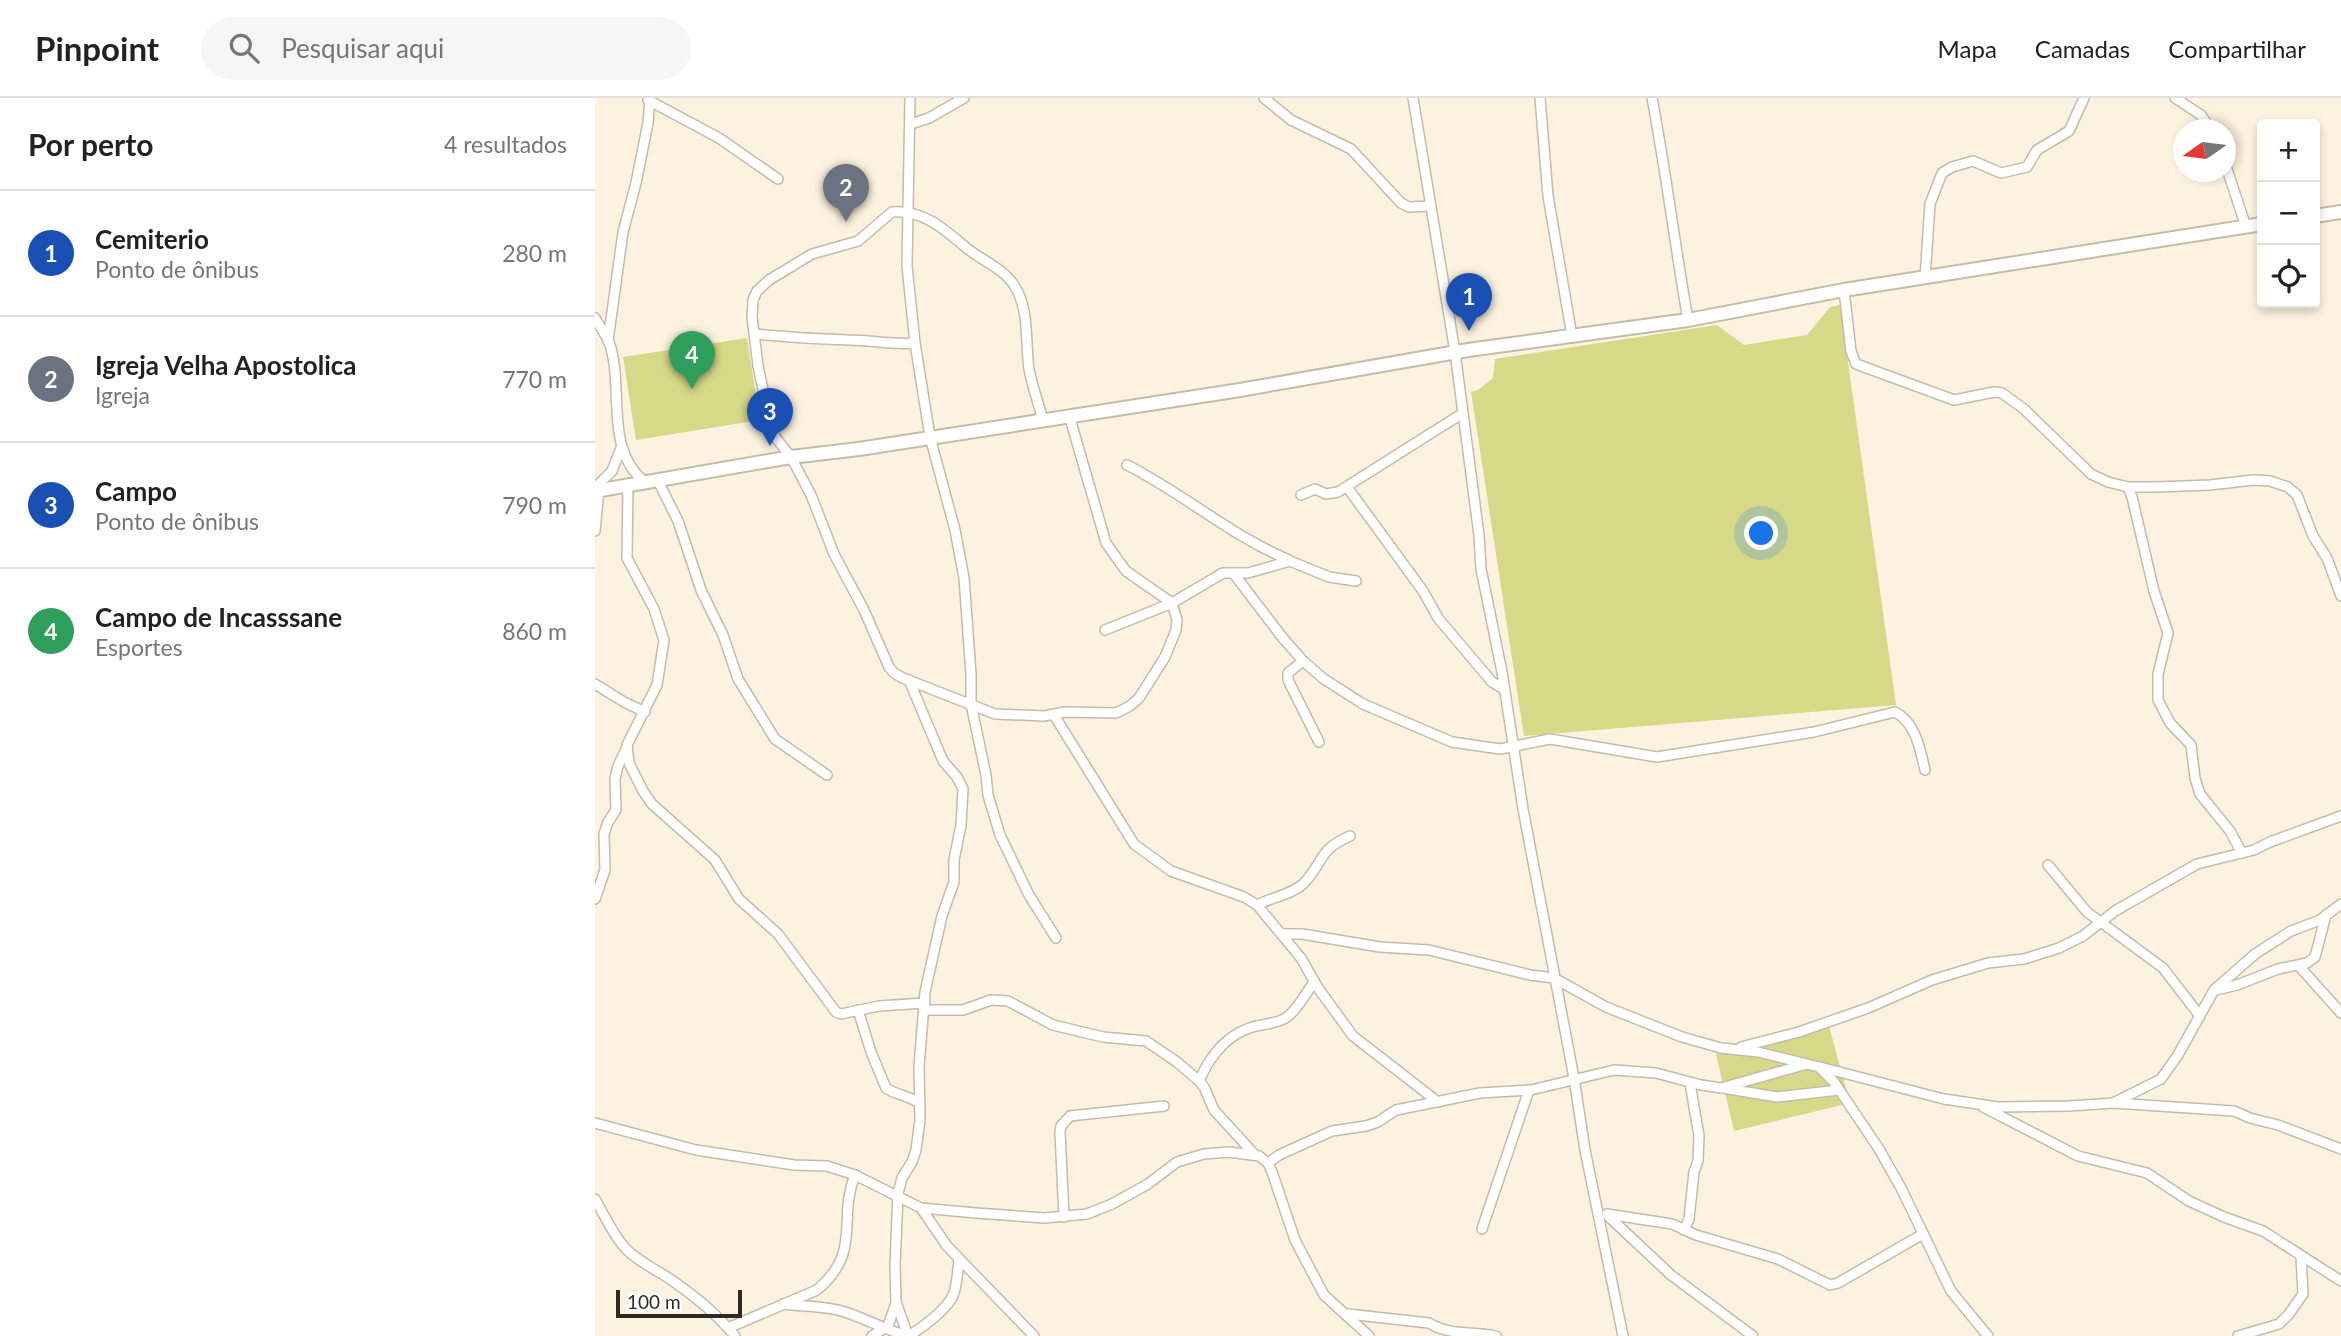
<!DOCTYPE html>
<html lang="pt">
<head>
<meta charset="utf-8">
<style>
	:root { --surface:#fff; --page:#f6f6f6; --text:#222; --muted:#767676; --line:#e0e0e0; --accent:#d93025 }
	body { margin:0; font-family:Lato,sans-serif; background:var(--page); color:var(--text) }
	.controls { position:absolute; right:21px; top:21px; display:grid; overflow:hidden; border-radius:7px; box-shadow:0 4px 10px #0003 }
	.controls button { width:63px; height:63px; display:grid; place-items:center; padding:0; border:0; border-bottom:2px solid var(--line); background:var(--surface); color:var(--text); font:35px sans-serif }
	.compass { position:absolute; left:1578px; top:21px; width:63px; height:63px; border-radius:50%; background:var(--surface); box-shadow:0 4px 10px #0003; rotate:256deg }
	.scale { position:absolute; left:21px; bottom:18px; width:126px; box-sizing:border-box; padding-left:7px; border:4px solid #2f2b24; border-top:0; font-size:19px; line-height:24px; white-space:nowrap; color:#2f2b24; -webkit-text-stroke:5px #fff; paint-order:stroke }
	.you { position:absolute; left:1167px; top:436px; width:24px; height:24px; margin:-18px; border:5px solid #fff; border-radius:50%; background:#1a73e8; box-shadow:0 0 0 10px #1a73e833 }
	.badge { display:grid; place-items:center; width:46px; height:46px; border-radius:50%; background:var(--accent); color:#fff; font-size:23px; font-weight:700 }
	.pin { position:absolute; translate:-50% -58px; filter:drop-shadow(0 2px 4px #0008) }
	.pin::after { content:''; position:absolute; top:37px; width:24px; height:21px; background:inherit; clip-path:polygon(0 0,100% 0,50% 100%) }
	.list { margin:0; padding:0; list-style:none }
	h2 { display:flex; justify-content:space-between; align-items:center; height:91px; margin:0; padding:0 28px; font-size:30px }
	h2 small { font-size:23px; font-weight:400; color:var(--muted) }
	.list li { display:grid; grid-template-columns:46px 1fr auto; gap:21px; align-items:center; box-sizing:border-box; height:126px; padding:0 28px; border-top:2px solid var(--line) }
	.list b { display:block; font-size:26px; white-space:nowrap }
	.list p { margin:0; font-size:23px; white-space:nowrap; color:var(--muted) }
	.list em { font-size:23px; font-style:normal; color:var(--muted) }
	.icon { flex:none; width:38px; height:38px; fill:none; stroke:currentColor; stroke-width:2; stroke-linecap:round; stroke-linejoin:round }
	.map { position:relative; flex:none; width:1746px; height:1238px; overflow:hidden }
	header { display:flex; align-items:center; gap:42px; box-sizing:border-box; height:98px; padding:0 35px; background:var(--surface); border-bottom:2px solid var(--line) }
	header strong { font-size:33px }
	nav { display:flex; gap:38px; margin-inline-start:auto; font-size:24px }
	.search { width:490px; height:63px; background:var(--page); display:flex; align-items:center; gap:18px; box-sizing:border-box; padding:0 24px; border-radius:38px; color:var(--muted); font-size:26px }
	main { display:flex }
	aside { flex:1; background:var(--surface) }
	.map>svg:first-child { display:block }
	.green { fill:#d6da88 }
	.lines { fill:none; stroke-linecap:round; stroke-linejoin:round }
	.street-casing { stroke:#c5bbaa; stroke-width:12 }
	.secondary-casing { stroke:#c5bbaa; stroke-width:16 }
	.street { stroke:#fff; stroke-width:9 }
	.secondary { stroke:#fff; stroke-width:12 }
</style>
</head>
<body>
<header>
<strong>Pinpoint</strong>
<div class="search"><svg class="icon" aria-label="search" viewBox="0 0 24 24"><circle cx="10" cy="10" r="6"/><path d="M15 15l6 6"/></svg>Pesquisar aqui</div>
<nav><a>Mapa</a><a>Camadas</a><a>Compartilhar</a></nav>
</header>
<main>
<aside>
<h2>Por perto<small>4 resultados</small></h2>
<ul class="list">
<li><span class="badge" style="background:#1a4fb4">1</span><div><b>Cemiterio</b><p>Ponto de ônibus</p></div><em>280 m</em></li>
<li><span class="badge" style="background:#6b7280">2</span><div><b>Igreja Velha Apostolica</b><p>Igreja</p></div><em>770 m</em></li>
<li><span class="badge" style="background:#1a4fb4">3</span><div><b>Campo</b><p>Ponto de ônibus</p></div><em>790 m</em></li>
<li><span class="badge" style="background:#2e9e5b">4</span><div><b>Campo de Incasssane</b><p>Esportes</p></div><em>860 m</em></li>
</ul>
</aside>
<div class="map">
<svg width="1746" height="1238" viewBox="0 0 1746 1238">
	<rect width="100%" height="100%" fill="#fcf2e0"/>
	<g class="green">
		<polygon points="1245,207 1301,607 929,638 876,294 883,292 898,280 900,261 1122,227 1149,247 1212,237 1235,209"/>
		<polygon points="152,240 165,322 41,342 28,259"/>
		<polygon points="1234,928 1255,1005 1139,1033 1121,956"/>
	</g>
	<g class="lines">
		<g class="street-casing">
			<g id="street">
				<polyline points="315,0 312,168 320,245 335,339 360,432 369,480 376,576 376,606 391,677 393,697 405,737 434,797 461,840"/>
				<polyline points="669,0 696,22 756,51 806,105 814,109 835,108"/>
				<polyline points="818,0 860,254 884,437 886,471 907,574 928,711 979,980 990,1052 1028,1238"/>
				<polyline points="945,0 953,98 977,238"/>
				<path d="M1057,0C1071,74 1080,148 1093,222"/>
				<polyline points="1580,0 1606,17 1616,32"/>
				<polyline points="53,2 124,40 183,81"/>
				<polyline points="316,26 334,20 369,0"/>
				<polyline points="1630,65 1651,129"/>
				<polyline points="1330,180 1335,106 1347,75 1357,69 1378,63 1406,75 1432,69 1442,52 1474,33 1489,0"/>
				<polyline points="1249,192 1256,253 1261,266 1359,302 1399,294 1407,295 1429,311 1496,376 1513,384 1533,389 1561,389 1615,387 1658,382 1675,383 1693,389 1702,397 1718,438 1732,460 1746,498"/>
				<path d="M0,220C4,227 10,235 14,244C30,289 8,351 50,384"/>
				<path d="M160,236C191,239 222,241 254,242C276,242 297,247 320,245"/>
				<polyline points="13,243 28,134 41,85 53,25 55,0"/>
				<path d="M448,323C444,306 437,288 434,271C430,243 435,212 419,187C407,169 383,161 368,147C347,129 327,112 297,114L263,143L217,156L174,182L162,193L158,202L157,219L163,268L176,329L181,340L196,359L216,397L239,456L269,512L294,569L299,575L308,580L400,616L449,618L470,614L521,615L535,608L544,600L570,559L581,532L582,522L577,505L531,473L511,445L474,317"/>
				<path d="M532,367C588,395 636,438 694,462"/>
				<polyline points="62,381 83,423 106,492 128,537 143,581 180,641 232,677"/>
				<polyline points="33,386 32,460 59,511 69,542 62,587 32,647 34,665 48,693 57,706 120,762 144,801 183,836 241,914 246,916 284,908 330,905"/>
				<polyline points="752,389 828,493 843,520 897,584 909,591"/>
				<polyline points="1533,389 1537,399 1559,493 1573,535 1563,576 1563,602 1575,625 1596,647 1600,680 1605,696 1635,733 1647,755"/>
				<polyline points="0,390 17,373 26,350"/>
				<polyline points="706,397 720,391 731,396 743,394 868,315"/>
				<polyline points="0,433 4,392"/>
				<path d="M639,476L687,539L708,563L729,581L768,606L857,644L905,651L955,641L1062,659L1219,634L1300,614C1321,625 1325,651 1330,672"/>
				<polyline points="510,532 577,505 628,475 653,475 695,463 734,479 761,483"/>
				<polyline points="708,563 693,575 693,582 724,644"/>
				<polyline points="0,586 29,604 50,614"/>
				<polyline points="459,617 539,746 576,773 649,799 662,807 706,860 723,890 758,938 843,1004"/>
				<polyline points="1453,767 1492,814 1568,870 1605,918"/>
				<polyline points="0,801 10,772 9,736 13,724 21,712 20,681 23,668 32,649"/>
				<path d="M662,807C677,799 696,797 708,786C729,765 722,752 755,738"/>
				<polyline points="688,836 707,836 785,849 834,852 935,877 959,880 1011,909 1087,939 1126,950 1163,954 1224,969 1239,984 1284,1051 1306,1090 1356,1193 1393,1238"/>
				<polyline points="1704,868 1746,915"/>
				<polyline points="1621,892 1642,887 1683,871 1712,865 1720,859 1731,817"/>
				<path d="M263,912L276,954L291,990C302,998 315,997 325,1006"/>
				<polyline points="330,912 368,912 396,902 413,903 458,927 508,939 551,943 582,964 604,983 609,989 619,1012 660,1057"/>
				<polyline points="1146,949 1204,934 1273,910 1337,882 1393,865 1429,861 1464,850 1488,838 1520,813 1602,766 1659,752 1675,744 1746,718"/>
				<polyline points="1225,969 1349,1001 1403,1009 1474,1008 1519,1005 1639,1013 1655,1020 1683,1027 1746,1051"/>
				<path d="M604,983C615,958 632,935 661,928C671,926 684,925 692,919C703,911 711,895 719,884"/>
				<polyline points="1128,990 1182,999 1244,992"/>
				<polyline points="1520,1004 1566,981 1583,957 1619,892 1660,856 1696,833 1725,822 1746,806"/>
				<polyline points="1388,1009 1483,1058 1552,1075 1594,1103 1629,1119 1668,1133 1746,1183"/>
				<polyline points="0,1025 101,1052 199,1067 232,1068 260,1077 326,1110 381,1115 449,1120 492,1116 517,1106 553,1086 582,1064 609,1056 634,1054 664,1058 673,1065 677,1074 700,1142 729,1197 774,1238"/>
				<polyline points="673,1065 684,1057 737,1033 771,1028 783,1024 801,1012 885,995 936,992 1019,972 1061,975 1106,987 1126,990 1212,966"/>
				<path d="M0,1101C10,1118 17,1136 31,1151C44,1164 60,1171 75,1181C100,1198 121,1215 140,1238"/>
				<polyline points="326,1110 352,1148 439,1238"/>
				<polyline points="1012,1116 1077,1126 1101,1137 1183,1161 1235,1187 1243,1185 1328,1136"/>
				<polyline points="1012,1117 1076,1177 1158,1238"/>
				<polyline points="469,1119 465,1034 466,1028 475,1018 569,1008"/>
				<polyline points="887,1131 934,992"/>
				<polyline points="1089,1132 1094,1121 1099,1074 1103,1063 1104,1038 1095,985"/>
				<path d="M188,1206C209,1209 230,1207 250,1214C271,1221 291,1232 313,1238C326,1231 354,1210 359,1195C362,1185 363,1172 364,1161"/>
				<path d="M753,1216L834,1225C854,1238 878,1233 901,1238"/>
				<path d="M133,1230L222,1192C268,1153 242,1122 260,1077"/>
				<polyline points="277,1238 293,1228 301,1205"/>
				<polyline points="313,1238 301,1204 300,1168 303,1095 307,1080 317,1064 321,1052 325,1022 324,969 330,894 347,818 359,784 359,762 366,727 368,691 362,679 348,663 314,582"/>
				<polyline points="1643,1238 1684,1226 1694,1216 1708,1196 1706,1159"/>
			</g>
		</g>
		<g class="secondary-casing">
			<g id="secondary">
				<polyline points="1720,118 1746,114"/>
				<polyline points="0,393 196,359 264,351 645,292 873,252 1093,222 1249,192 1667,126"/>
			</g>
		</g>
		<use href="#street" class="street"/>
		<use href="#secondary" class="secondary"/>
	</g>
</svg>
<div class="controls">
<button>+</button>
<button>−</button>
<button><svg class="icon" aria-label="locate" viewBox="0 0 24 24"><circle cx="12" cy="12" r="6"/><path d="M12 2v4M12 18v4M2 12h4M18 12h4"/></svg></button>
</div>
<svg class="compass" viewBox="-18 -18 36 36"><path d="M0-13l5 13h-10z" fill="#e53935"/><path d="M0 13l5-13h-10z" fill="#767676"/></svg>
<div class="scale">100 m</div>
<div class="you"></div>
<div class="pin badge" style="left:874px;top:233px;background:#1a4fb4">1</div>
<div class="pin badge" style="left:251px;top:124px;background:#6b7280">2</div>
<div class="pin badge" style="left:175px;top:348px;background:#1a4fb4">3</div>
<div class="pin badge" style="left:97px;top:291px;background:#2e9e5b">4</div>
</div>
</main>
</body>
</html>
